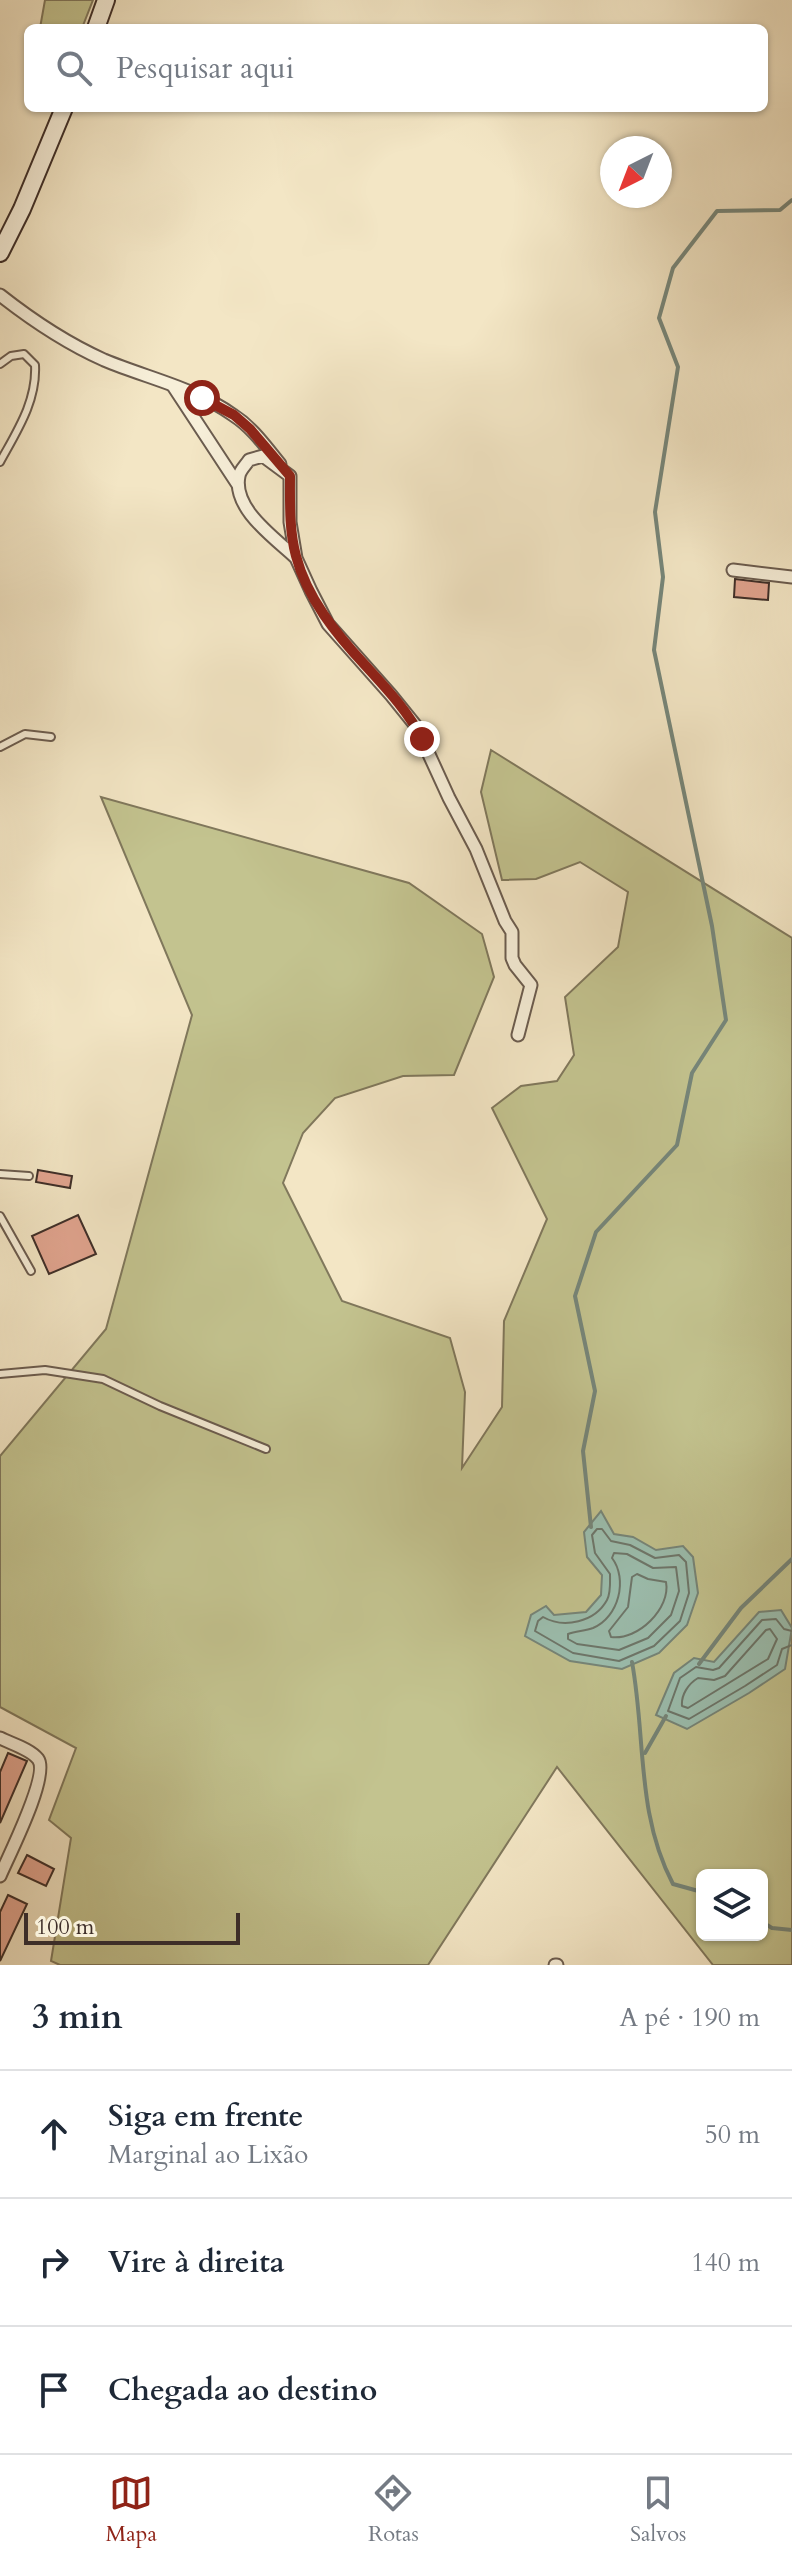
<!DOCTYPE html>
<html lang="pt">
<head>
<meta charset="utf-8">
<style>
	:root { --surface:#fff; --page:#f6f6f7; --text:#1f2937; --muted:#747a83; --line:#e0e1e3; --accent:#8f2418 }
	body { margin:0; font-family:Cardo,serif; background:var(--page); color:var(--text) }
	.controls { position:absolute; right:24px; bottom:24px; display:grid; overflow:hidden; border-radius:12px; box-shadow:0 2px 6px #0004 }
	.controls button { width:72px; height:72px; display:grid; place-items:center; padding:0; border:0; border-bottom:2px solid var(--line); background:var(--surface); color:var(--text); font:40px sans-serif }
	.compass { position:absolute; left:600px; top:136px; width:72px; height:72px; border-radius:50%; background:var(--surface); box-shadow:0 2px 6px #0004; rotate:222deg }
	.scale { position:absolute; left:24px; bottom:20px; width:216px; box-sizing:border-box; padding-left:8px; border:4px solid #3e2e28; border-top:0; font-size:22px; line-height:28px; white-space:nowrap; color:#3e2e28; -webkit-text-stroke:6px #f7efd9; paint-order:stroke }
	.stop { position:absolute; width:24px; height:24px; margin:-18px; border:6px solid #8f2418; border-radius:50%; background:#fff }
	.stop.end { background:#8f2418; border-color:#fff; box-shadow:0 2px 8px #0008 }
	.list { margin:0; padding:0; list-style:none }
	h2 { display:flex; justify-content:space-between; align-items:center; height:104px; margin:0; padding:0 32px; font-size:34px }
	h2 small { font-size:26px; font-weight:400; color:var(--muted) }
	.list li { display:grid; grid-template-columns:52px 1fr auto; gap:24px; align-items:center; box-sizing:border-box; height:128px; padding:0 32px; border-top:2px solid var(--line) }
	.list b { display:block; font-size:30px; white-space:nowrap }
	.list p { margin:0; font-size:26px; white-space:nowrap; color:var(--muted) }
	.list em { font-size:26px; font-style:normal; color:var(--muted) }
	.icon { flex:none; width:44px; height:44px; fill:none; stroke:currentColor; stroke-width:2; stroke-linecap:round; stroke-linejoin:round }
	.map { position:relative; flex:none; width:792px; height:1965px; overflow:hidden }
	.search { position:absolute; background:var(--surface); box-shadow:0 2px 6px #0004; left:24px; right:24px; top:24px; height:88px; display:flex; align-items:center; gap:20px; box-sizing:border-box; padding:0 28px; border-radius:12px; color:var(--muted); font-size:30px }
	.sheet { height:488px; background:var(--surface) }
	nav { display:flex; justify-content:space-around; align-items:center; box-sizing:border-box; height:112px; border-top:2px solid var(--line); background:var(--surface); font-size:22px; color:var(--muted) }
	nav a { display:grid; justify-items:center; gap:4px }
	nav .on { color:var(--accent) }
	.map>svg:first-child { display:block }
	.green { fill:#c3c38f; stroke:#80785c; stroke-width:2; fill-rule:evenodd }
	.water { fill:#9cc0b1; stroke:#76867a; stroke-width:2 }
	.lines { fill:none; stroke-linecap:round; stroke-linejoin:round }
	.shore { stroke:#6d776c; stroke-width:2 }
	.stream { stroke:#76867a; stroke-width:4 }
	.building { fill:#e2a590; stroke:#3e2e28; stroke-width:2 }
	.service-casing { stroke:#6b5c4f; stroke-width:10 }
	.minor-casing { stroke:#6b5c4f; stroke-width:15 }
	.secondary-casing { stroke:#3e2e28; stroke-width:20 }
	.service { stroke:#f7efd9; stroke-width:6 }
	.minor { stroke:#f7efd9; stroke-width:11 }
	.secondary { stroke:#f7efd9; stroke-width:16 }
	.route { stroke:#8f2418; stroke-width:10 }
</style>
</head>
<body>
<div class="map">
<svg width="792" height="1965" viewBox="0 0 792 1965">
	<rect width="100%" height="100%" fill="#f3e6c5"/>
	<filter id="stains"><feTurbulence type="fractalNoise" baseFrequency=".0025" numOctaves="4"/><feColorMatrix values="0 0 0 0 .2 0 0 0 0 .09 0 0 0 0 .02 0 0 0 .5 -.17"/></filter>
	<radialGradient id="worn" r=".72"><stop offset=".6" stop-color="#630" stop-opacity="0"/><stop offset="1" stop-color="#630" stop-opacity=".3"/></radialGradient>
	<g class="green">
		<polygon points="45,0 93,0 82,28 40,28"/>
		<path d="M491,750L792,938V1965H713L557,1767L428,1965H60L51,1961L71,1838L49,1820L76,1748L0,1707V1456L106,1329L192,1015L101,797L409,883L482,934L494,977L454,1075L403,1076L335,1098L303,1133L283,1183L342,1301L450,1338L465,1392L462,1468L502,1407L504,1321L547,1219L492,1108L521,1086L557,1081L574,1055L565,997L618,947L628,892L580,862L536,879L502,880L481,792ZM702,1875H762V1935H702Z"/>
	</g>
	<g class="water">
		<polygon points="601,1511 614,1534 633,1537 656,1550 683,1546 693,1557 698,1593 687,1625 659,1653 622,1669 570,1661 525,1636 531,1615 546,1606 554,1615 586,1612 601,1595 602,1575 587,1557 584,1532"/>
		<polygon points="781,1610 792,1628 785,1669 749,1693 687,1729 656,1715 674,1673 694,1658 714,1662 759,1612"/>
	</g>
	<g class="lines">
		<g class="shore">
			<path d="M597,1529H602L611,1541L630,1545L655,1558L679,1555L686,1562L689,1593L680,1621L654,1646L619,1661L573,1653L535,1631L538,1621L543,1617C564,1629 595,1622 607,1600C611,1593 610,1581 610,1574L595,1553L592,1535Z"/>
			<path d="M614,1553L627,1554L653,1568L676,1567L679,1591L671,1615L648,1638L619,1650L577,1644L568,1639V1634C576,1631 585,1631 593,1628C619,1617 628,1579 612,1558Z"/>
			<path d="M637,1574L648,1579L666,1582C671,1608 638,1641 611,1637L609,1631L628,1607L632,1577Z"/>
			<path d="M770,1629L777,1639L768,1659L688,1708L682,1706C681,1695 688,1684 698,1678L714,1680L725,1676L766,1630Z"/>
			<polyline points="792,1631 784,1629 776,1619 762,1620 719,1668 713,1670 696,1667 680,1678 668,1711 689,1719 745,1686 777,1665 782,1649 792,1645"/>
		</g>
		<g class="stream">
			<polyline points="591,1527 583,1451 595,1391 575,1296 596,1232 677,1145 692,1073 726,1020 712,926 654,650 663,577 655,512 678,367 659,318 673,268 717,211 780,210 792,200"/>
			<path d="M632,1662C646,1738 636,1814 673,1884L702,1892"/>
			<polyline points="699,1664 741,1608 792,1559"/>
			<polyline points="645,1753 666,1716"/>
			<polyline points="762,1922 772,1928 792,1930"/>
		</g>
	</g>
	<g class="building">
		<polygon points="735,579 769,583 768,600 734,597"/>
		<polygon points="38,1170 72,1176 70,1188 36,1182"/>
		<polygon points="78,1215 96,1254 49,1274 32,1236"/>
		<polygon points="8,1753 27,1761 0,1823 0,1772"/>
		<polygon points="27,1855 54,1869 46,1886 18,1873"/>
		<polygon points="8,1895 27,1904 0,1961 0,1912"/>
	</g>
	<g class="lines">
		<g class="service-casing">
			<g id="service">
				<path d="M0,364L11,356L24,354L35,365C37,401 17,431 0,462"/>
				<polyline points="0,747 25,734 51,737"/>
				<polyline points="0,1174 29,1176"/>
				<polyline points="0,1216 31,1271"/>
				<polyline points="0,1374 45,1370 103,1379 160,1406 266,1449"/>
			</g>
		</g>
		<g class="minor-casing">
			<g id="minor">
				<path d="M0,295C33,321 66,343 104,360C147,378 195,388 233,415C252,427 266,447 280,464"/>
				<polyline points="173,386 238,485"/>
				<path d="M296,558C275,538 232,509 239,476C240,470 246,465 249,460L263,456L290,476V522L296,558L311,591L328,624L391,695L416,726L449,798L476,849L505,921L512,932V958L515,965L531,985L518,1035"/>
				<polyline points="733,570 792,577"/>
				<path d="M0,1738C12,1744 30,1749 38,1759C50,1775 8,1857 0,1876"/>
				<polyline points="555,1965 557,1965"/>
			</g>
		</g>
		<g class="secondary-casing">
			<g id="secondary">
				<polyline points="96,28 106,0"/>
				<polyline points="0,253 22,209 64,108"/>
			</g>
		</g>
		<use href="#service" class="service"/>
		<use href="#minor" class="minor"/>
		<use href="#secondary" class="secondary"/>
	</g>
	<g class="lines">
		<path class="route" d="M202,398L234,415L250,429L290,476C290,503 289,530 296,556C307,598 336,634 365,665C386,688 408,711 422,739"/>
	</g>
	<rect width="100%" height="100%" filter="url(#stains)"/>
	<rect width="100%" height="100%" fill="url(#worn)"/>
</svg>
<div class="controls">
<button><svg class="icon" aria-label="layers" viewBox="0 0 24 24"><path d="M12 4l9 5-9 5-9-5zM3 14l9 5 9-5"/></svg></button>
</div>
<svg class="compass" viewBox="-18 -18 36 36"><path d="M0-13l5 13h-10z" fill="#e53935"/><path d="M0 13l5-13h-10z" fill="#747a83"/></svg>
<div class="scale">100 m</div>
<div class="stop" style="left:202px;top:398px"></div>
<div class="stop end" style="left:422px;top:739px"></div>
<div class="search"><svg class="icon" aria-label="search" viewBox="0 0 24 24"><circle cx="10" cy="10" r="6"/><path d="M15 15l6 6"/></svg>Pesquisar aqui</div>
</div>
<section class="sheet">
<h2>3 min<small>A pé · 190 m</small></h2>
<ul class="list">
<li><svg class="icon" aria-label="ahead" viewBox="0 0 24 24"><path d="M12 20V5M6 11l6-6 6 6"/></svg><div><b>Siga em frente</b><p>Marginal ao Lixão</p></div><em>50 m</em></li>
<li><svg class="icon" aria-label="right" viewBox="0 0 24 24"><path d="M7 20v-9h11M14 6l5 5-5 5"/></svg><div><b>Vire à direita</b></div><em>140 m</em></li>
<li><svg class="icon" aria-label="arrive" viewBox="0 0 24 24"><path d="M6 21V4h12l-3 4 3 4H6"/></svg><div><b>Chegada ao destino</b></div></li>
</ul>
</section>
<nav>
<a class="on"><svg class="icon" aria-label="map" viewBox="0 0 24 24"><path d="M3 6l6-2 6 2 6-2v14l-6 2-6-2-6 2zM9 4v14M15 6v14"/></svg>Mapa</a>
<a><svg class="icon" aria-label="directions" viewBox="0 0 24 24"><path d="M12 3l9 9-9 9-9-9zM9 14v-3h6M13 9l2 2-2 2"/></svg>Rotas</a>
<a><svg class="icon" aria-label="saved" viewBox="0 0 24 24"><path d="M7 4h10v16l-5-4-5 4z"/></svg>Salvos</a>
</nav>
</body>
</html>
